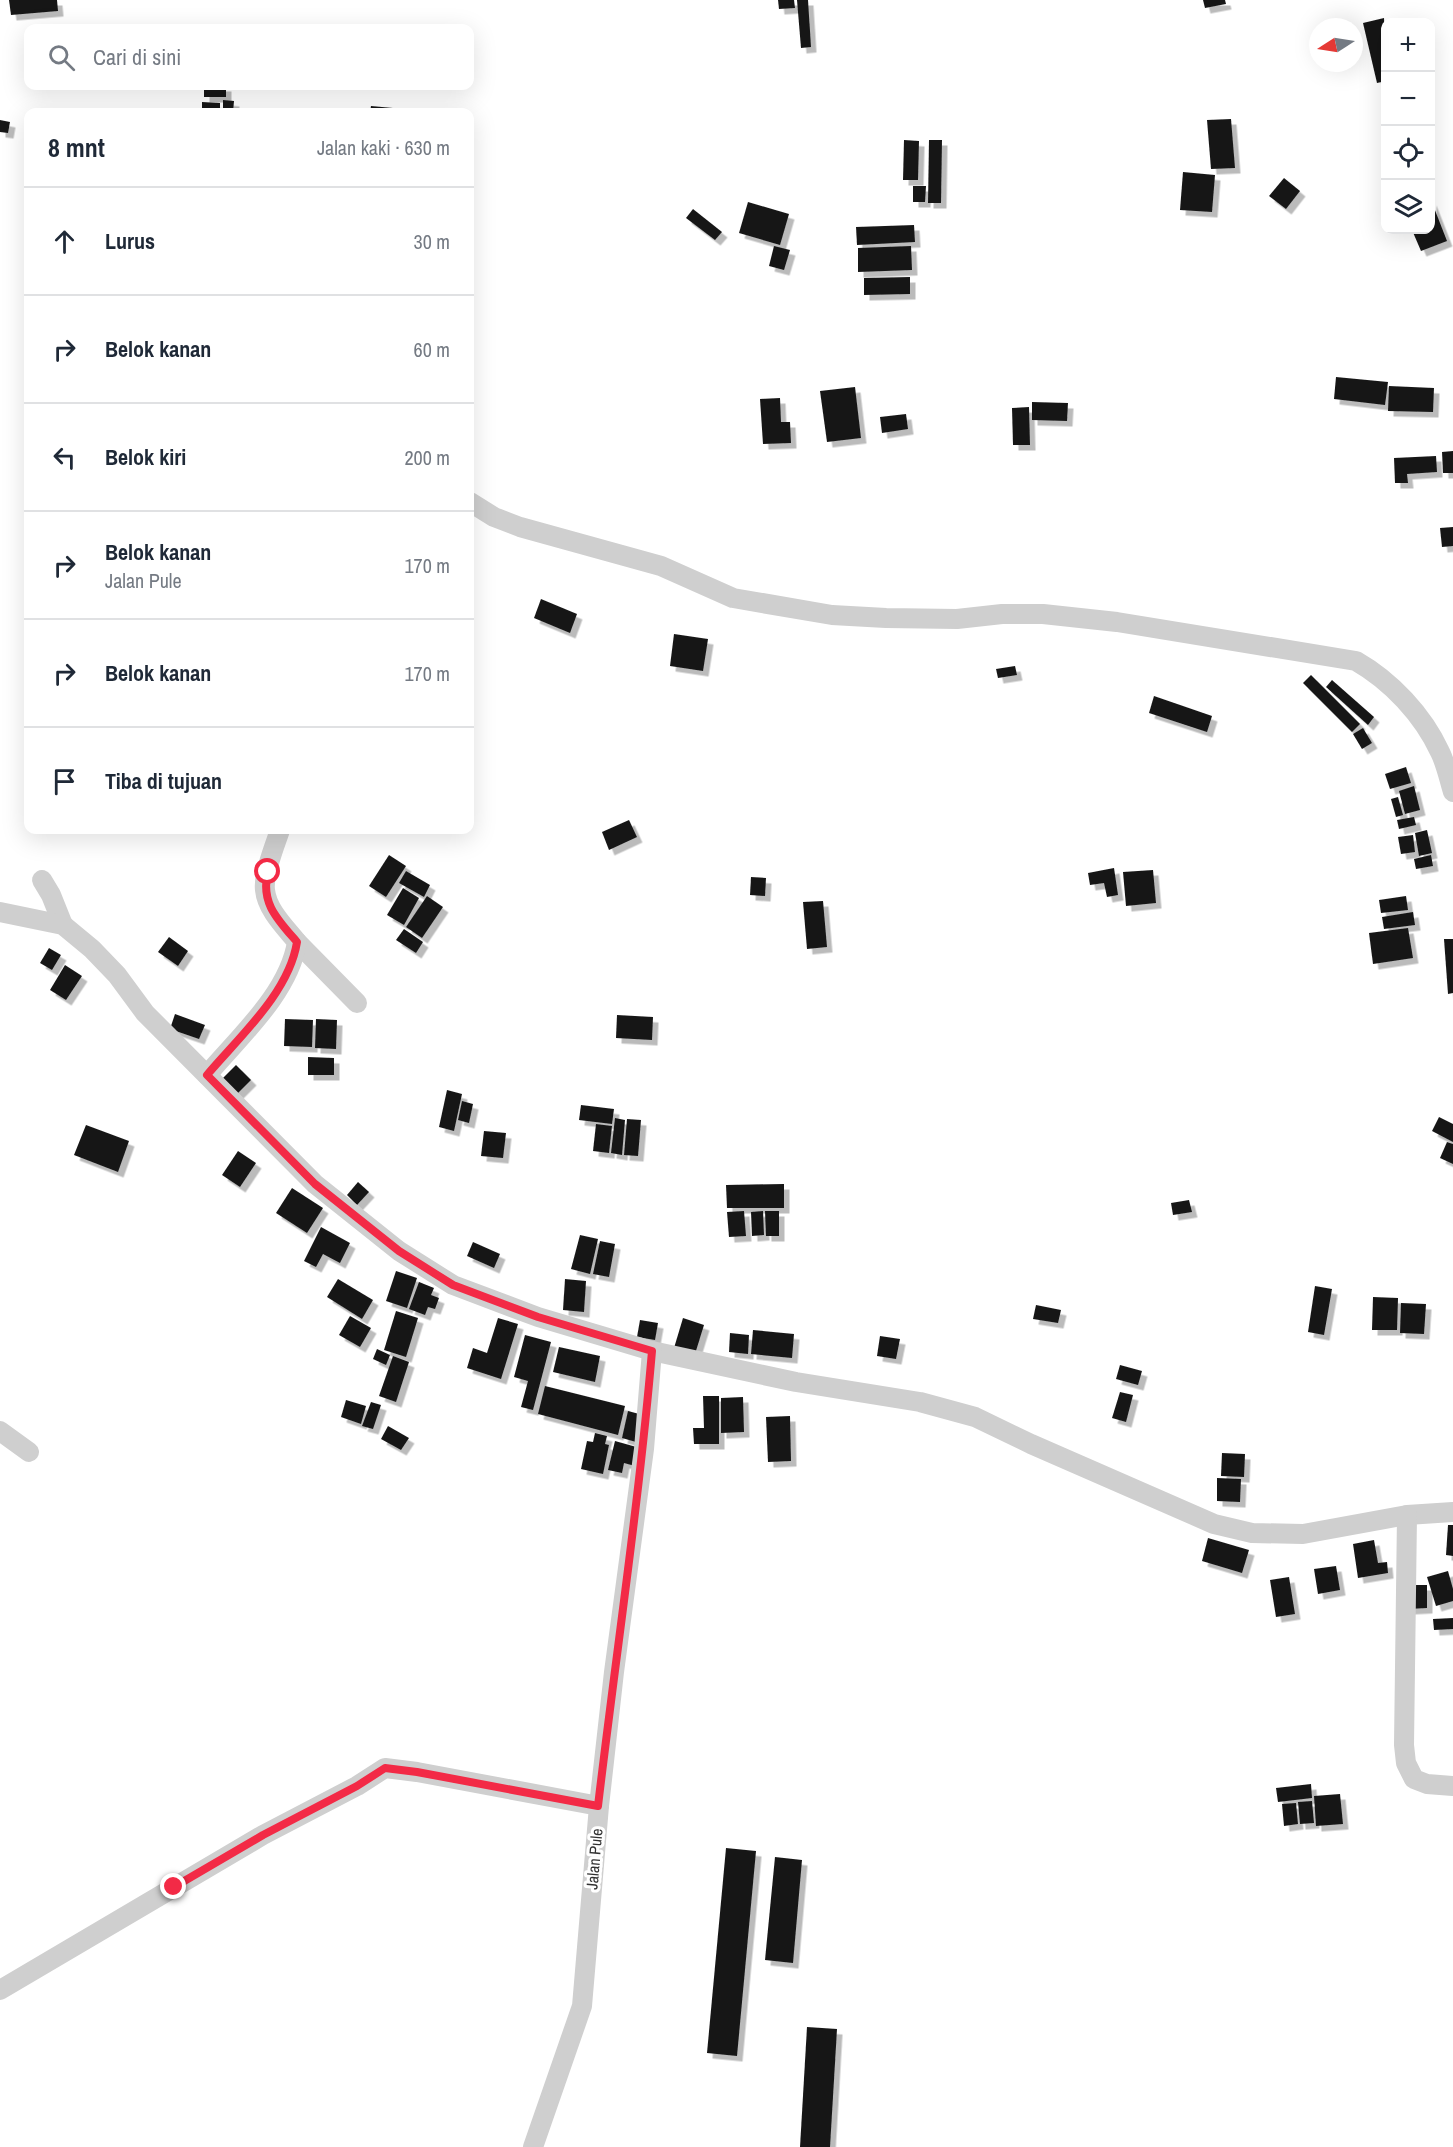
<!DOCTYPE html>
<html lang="id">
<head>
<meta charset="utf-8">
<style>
	:root { --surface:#fff; --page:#f6f6f7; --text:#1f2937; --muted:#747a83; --line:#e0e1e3 }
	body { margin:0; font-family:"Archivo Narrow",sans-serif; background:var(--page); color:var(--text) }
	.controls { position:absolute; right:18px; top:18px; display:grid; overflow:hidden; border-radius:12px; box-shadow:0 6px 24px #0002 }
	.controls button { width:54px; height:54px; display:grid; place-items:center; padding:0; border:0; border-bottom:2px solid var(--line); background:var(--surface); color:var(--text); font:30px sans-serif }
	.compass { position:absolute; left:1309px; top:18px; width:54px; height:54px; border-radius:50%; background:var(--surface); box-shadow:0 6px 24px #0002; rotate:258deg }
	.stop { position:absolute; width:18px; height:18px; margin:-14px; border:4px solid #f32a46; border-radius:50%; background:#fff }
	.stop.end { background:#f32a46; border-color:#fff; box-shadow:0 2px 6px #0008 }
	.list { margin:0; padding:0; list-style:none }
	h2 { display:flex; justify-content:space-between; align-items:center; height:78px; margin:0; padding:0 24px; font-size:26px }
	h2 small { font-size:20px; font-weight:400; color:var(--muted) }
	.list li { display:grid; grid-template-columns:39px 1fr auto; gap:18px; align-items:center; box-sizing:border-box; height:108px; padding:0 24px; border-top:2px solid var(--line) }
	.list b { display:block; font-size:22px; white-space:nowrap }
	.list p { margin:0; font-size:20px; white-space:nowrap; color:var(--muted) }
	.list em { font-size:20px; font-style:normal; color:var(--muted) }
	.icon { flex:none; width:33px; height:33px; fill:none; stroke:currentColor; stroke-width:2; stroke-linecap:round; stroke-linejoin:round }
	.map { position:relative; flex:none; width:1453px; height:2147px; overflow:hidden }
	.search { position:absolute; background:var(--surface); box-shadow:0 6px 24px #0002; left:24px; top:24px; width:450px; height:66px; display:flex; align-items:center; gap:15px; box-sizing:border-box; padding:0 21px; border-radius:12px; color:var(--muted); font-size:22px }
	.panel { position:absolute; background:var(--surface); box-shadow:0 6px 24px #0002; left:24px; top:108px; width:450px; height:726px; border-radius:12px }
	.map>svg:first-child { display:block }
	.building { fill:#191919; filter:url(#shadow) }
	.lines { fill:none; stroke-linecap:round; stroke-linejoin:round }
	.minor { stroke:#cfcfcf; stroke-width:20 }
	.route { stroke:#f32a46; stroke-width:8 }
	.labels { text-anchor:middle; stroke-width:6; stroke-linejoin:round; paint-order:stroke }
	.street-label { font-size:16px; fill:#323232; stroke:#fff }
</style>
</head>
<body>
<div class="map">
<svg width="1453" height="2147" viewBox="0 0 1453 2147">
	<defs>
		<filter id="shadow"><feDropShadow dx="5.5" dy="5.5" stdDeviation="0" flood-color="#0004"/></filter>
	</defs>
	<rect width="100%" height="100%" fill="#fff"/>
	<g class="building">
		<polygon points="9,0 57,0 58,11 11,15"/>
		<polygon points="778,0 794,0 795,8 779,9"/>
		<polygon points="797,0 808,0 811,47 801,48"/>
		<polygon points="1203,0 1225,0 1226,4 1205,8"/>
		<polygon points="1384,18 1386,81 1377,83 1363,23"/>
		<rect x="204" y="86" width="22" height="11"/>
		<polygon points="223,100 234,101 233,112 223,112"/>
		<polygon points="202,102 220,103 220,112 202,112"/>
		<polygon points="371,106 404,109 404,112 370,112"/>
		<polygon points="1231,119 1235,168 1211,169 1207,120"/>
		<polygon points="0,120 10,122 8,133 0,132"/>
		<polygon points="904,140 919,141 918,180 903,180"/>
		<polygon points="929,140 942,140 941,203 928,203"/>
		<polygon points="1183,172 1215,175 1212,212 1180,210"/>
		<polygon points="1284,178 1300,191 1286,209 1269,196"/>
		<polygon points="913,186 926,186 925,202 913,202"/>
		<polygon points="1431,200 1447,241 1421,251 1412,230 1430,230"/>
		<polygon points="748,202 789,214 780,245 739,233"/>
		<polygon points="693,209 722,232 715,240 686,218"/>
		<polygon points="914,225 915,242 857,245 856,227"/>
		<polygon points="774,246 790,250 784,270 769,266"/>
		<polygon points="911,246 912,270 858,272 858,248"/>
		<polygon points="910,277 910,294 864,295 864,278"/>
		<polygon points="1336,377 1388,382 1385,405 1334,399"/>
		<polygon points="1389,386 1434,388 1433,412 1388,411"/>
		<polygon points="855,387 861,438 827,442 820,391"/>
		<polygon points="780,398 781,422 790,422 791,443 763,444 760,399"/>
		<polygon points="1032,402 1068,403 1067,421 1032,420"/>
		<polygon points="1029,407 1030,445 1013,445 1012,408"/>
		<polygon points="906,414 908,429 882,433 880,417"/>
		<polygon points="1453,451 1453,473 1443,473 1442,452"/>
		<polygon points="1436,456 1437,472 1407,474 1408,483 1395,483 1394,458"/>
		<polygon points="1453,527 1453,546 1442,547 1440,528"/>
		<polygon points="541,599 577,614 570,633 534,618"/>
		<polygon points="674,634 708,639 703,671 670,666"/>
		<polygon points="1015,666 1017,675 998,678 996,669"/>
		<polygon points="1311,675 1360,724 1352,732 1303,683"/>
		<polygon points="1332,680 1374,717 1368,725 1326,687"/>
		<polygon points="1154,696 1212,716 1207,732 1149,713"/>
		<polygon points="1363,728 1372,743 1362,749 1353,734"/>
		<polygon points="1406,767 1411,783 1390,789 1385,774"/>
		<polygon points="1414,786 1420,810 1405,814 1399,791"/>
		<polygon points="1398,797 1403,815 1396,817 1391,799"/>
		<polygon points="1414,817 1416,825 1399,829 1397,820"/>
		<polygon points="629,820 637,837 609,850 602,832"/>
		<polygon points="1427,830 1432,853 1419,856 1415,833"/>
		<polygon points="1413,835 1415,852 1401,854 1398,837"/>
		<polygon points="389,855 406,866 386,897 369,886"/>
		<polygon points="1431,855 1433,866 1416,869 1414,859"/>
		<polygon points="1114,868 1118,895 1107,897 1104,883 1090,885 1088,873"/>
		<polygon points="1153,870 1156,903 1126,906 1123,872"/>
		<polygon points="406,871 430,885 424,897 399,883"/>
		<polygon points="751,877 766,878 765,896 750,895"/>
		<polygon points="403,888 419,898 404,925 387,915"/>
		<polygon points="427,896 443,907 422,938 406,927"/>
		<polygon points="1406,896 1408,910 1381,913 1379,900"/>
		<polygon points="823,901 827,947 807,949 803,902"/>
		<polygon points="1413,912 1415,925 1384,929 1382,917"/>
		<polygon points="1408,928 1413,958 1373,964 1369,933"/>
		<polygon points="404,929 423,942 416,953 396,940"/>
		<polygon points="169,937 188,951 178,966 158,952"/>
		<polygon points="1444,939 1453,939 1453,993 1448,994"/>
		<polygon points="49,948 61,955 52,970 40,963"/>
		<polygon points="65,965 82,976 66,1000 50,990"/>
		<polygon points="175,1014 205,1025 199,1039 170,1029"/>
		<polygon points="617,1015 653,1017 652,1040 616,1038"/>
		<polygon points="285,1019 313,1020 312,1047 284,1046"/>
		<polygon points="316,1019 337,1020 336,1049 315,1048"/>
		<polygon points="308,1057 334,1058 334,1075 308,1075"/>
		<polygon points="236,1065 251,1080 236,1095 221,1080"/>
		<polygon points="447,1090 462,1094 454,1131 439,1127"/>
		<polygon points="462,1101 473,1104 469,1123 458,1120"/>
		<polygon points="581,1105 614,1109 612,1124 579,1120"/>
		<polygon points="1439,1117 1453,1124 1453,1142 1432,1131"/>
		<polygon points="615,1118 625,1120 622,1155 611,1153"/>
		<polygon points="627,1119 641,1120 638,1156 624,1155"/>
		<polygon points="596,1124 612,1126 609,1153 593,1151"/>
		<polygon points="86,1125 129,1141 118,1172 74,1155"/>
		<polygon points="484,1131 506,1133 503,1158 481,1156"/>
		<polygon points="1447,1142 1453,1144 1453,1164 1440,1158"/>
		<polygon points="238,1151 256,1163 240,1187 222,1175"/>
		<polygon points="358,1182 369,1192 357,1205 347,1195"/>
		<polygon points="784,1184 784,1208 727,1208 726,1185"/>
		<polygon points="292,1188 323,1208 307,1233 276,1213"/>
		<polygon points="1189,1200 1192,1212 1173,1215 1171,1203"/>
		<polygon points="744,1211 746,1236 729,1237 727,1212"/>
		<polygon points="763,1211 764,1235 752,1236 751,1212"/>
		<polygon points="765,1211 779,1211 779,1236 766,1236"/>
		<polygon points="321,1227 350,1243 340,1263 323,1254 316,1267 304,1261"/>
		<polygon points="580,1235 598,1239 590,1274 571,1269"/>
		<polygon points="600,1241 615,1244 609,1277 593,1274"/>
		<polygon points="473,1242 500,1254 494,1268 467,1256"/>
		<polygon points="396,1271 417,1278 407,1308 386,1301"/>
		<polygon points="338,1279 373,1300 362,1319 327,1297"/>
		<polygon points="565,1279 586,1281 584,1312 563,1310"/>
		<polygon points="419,1282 434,1288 431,1295 439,1298 435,1309 428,1307 425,1315 409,1309"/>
		<polygon points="1315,1286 1332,1289 1324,1335 1308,1332"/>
		<polygon points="1373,1297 1398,1298 1397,1330 1372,1330"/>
		<polygon points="1401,1303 1426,1304 1424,1334 1400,1333"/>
		<polygon points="1036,1305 1061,1310 1058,1323 1033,1319"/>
		<polygon points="396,1311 418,1318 406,1357 384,1350"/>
		<polygon points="350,1316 371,1328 360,1347 339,1335"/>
		<polygon points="498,1318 518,1324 501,1379 467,1368 473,1348 487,1353"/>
		<polygon points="683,1318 704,1325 695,1354 674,1348"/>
		<polygon points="640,1320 658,1323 655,1340 637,1337"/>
		<polygon points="753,1330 794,1334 792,1358 751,1354"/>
		<polygon points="730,1333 749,1335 748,1354 729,1352"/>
		<polygon points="525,1335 551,1342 533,1410 521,1407 528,1381 514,1377"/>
		<polygon points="880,1336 900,1339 896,1359 877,1356"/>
		<polygon points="559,1347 600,1356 595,1382 553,1372"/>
		<polygon points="377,1349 390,1355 386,1365 373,1359"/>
		<polygon points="393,1356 409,1362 396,1402 379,1396"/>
		<polygon points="1120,1365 1142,1371 1138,1385 1116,1379"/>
		<polygon points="545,1386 625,1406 618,1435 538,1414"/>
		<polygon points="1120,1392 1133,1395 1126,1422 1112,1418"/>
		<polygon points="703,1396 719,1396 719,1444 694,1444 693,1428 704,1428"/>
		<polygon points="743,1397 744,1432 721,1433 721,1398"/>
		<polygon points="346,1400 366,1406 361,1424 341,1417"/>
		<polygon points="371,1402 381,1405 373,1429 362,1426"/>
		<polygon points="628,1411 643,1415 636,1442 622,1438"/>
		<polygon points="790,1416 791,1461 768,1462 766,1417"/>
		<polygon points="388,1426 409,1438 401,1450 381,1439"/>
		<polygon points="595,1433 607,1436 605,1444 609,1445 603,1474 581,1469 587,1441 593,1442"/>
		<polygon points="615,1441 640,1448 635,1466 624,1463 622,1473 608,1470"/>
		<polygon points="1222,1453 1245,1454 1244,1477 1221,1476"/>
		<polygon points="1217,1478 1241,1479 1240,1502 1217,1501"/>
		<polygon points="1448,1525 1453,1525 1453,1556 1446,1555"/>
		<polygon points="1208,1538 1249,1550 1242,1573 1202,1561"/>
		<polygon points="1374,1540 1378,1563 1387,1562 1388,1573 1358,1578 1353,1544"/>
		<polygon points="1336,1566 1340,1590 1318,1594 1314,1569"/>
		<polygon points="1448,1571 1453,1589 1453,1601 1436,1606 1427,1577"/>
		<polygon points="1289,1577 1295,1614 1276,1617 1270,1580"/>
		<polygon points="1407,1585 1427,1585 1427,1608 1408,1609"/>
		<polygon points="1453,1618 1453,1629 1434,1630 1433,1619"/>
		<polygon points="1311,1784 1312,1798 1278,1802 1276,1788"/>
		<polygon points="1340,1794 1343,1824 1316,1826 1314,1796"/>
		<polygon points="1312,1801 1314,1823 1300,1824 1298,1802"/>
		<polygon points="1296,1803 1298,1824 1284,1826 1282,1804"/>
		<polygon points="726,1848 756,1851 737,2056 707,2053"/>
		<polygon points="775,1857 802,1860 793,1963 765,1960"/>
		<polygon points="807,2027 837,2029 830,2147 800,2147"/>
	</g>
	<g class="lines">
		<g class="minor">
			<path d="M470,502L494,517L520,527L661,566L733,598L832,615L886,618L957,619L1002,614H1043L1117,622L1356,661C1391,681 1423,715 1440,752C1446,764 1449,779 1453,792"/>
			<polyline points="42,880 51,895 63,925"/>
			<polyline points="0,912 63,925 92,949 117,975 145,1013 315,1184 399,1251 453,1285 538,1317 652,1351 796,1382 920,1402 975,1417 1031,1444 1214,1524 1252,1533 1303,1534 1407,1515 1453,1512"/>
			<polyline points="297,942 357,1003"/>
			<path d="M207,1075C239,1037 289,993 297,942C285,927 267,910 265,890C263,874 275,845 280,830"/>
			<polyline points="0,1431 29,1452"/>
			<polyline points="1407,1515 1404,1745 1406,1763 1414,1779 1427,1784 1453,1786"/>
			<polyline points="0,1990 263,1835 357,1786 385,1768 417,1772 599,1806"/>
			<polyline points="533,2147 582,2006 599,1806 614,1672 644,1449 652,1351"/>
		</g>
	</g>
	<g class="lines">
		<path class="route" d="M174,1887L263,1835L357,1786L385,1768L417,1772L598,1806C616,1654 639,1503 652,1351L538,1317L453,1285L399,1251L315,1184L207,1075C239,1037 289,993 297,942C278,920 260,903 268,872"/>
	</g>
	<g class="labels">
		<g class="street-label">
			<text transform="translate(594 1859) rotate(-85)" y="6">Jalan Pule</text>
		</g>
	</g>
</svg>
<div class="controls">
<button>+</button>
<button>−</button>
<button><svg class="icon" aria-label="locate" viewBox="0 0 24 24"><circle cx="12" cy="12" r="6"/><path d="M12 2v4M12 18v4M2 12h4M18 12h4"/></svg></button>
<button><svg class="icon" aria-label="layers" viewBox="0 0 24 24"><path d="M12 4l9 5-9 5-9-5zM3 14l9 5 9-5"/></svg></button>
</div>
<svg class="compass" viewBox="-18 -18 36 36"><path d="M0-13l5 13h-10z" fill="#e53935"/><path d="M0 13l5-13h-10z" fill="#747a83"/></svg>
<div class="stop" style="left:268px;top:872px"></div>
<div class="stop end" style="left:174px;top:1887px"></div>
<div class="search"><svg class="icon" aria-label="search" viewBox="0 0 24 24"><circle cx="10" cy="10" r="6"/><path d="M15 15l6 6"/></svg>Cari di sini</div>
<section class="panel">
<h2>8 mnt<small>Jalan kaki · 630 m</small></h2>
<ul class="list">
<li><svg class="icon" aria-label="ahead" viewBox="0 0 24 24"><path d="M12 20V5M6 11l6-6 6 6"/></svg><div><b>Lurus</b></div><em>30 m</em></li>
<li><svg class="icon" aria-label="right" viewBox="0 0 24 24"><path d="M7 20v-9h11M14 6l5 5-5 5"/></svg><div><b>Belok kanan</b></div><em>60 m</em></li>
<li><svg class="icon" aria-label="left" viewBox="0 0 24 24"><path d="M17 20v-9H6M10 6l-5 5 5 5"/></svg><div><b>Belok kiri</b></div><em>200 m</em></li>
<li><svg class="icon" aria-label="right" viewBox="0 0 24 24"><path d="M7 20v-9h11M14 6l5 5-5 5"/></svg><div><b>Belok kanan</b><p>Jalan Pule</p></div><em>170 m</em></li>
<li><svg class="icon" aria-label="right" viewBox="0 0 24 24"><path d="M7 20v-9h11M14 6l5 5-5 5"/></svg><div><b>Belok kanan</b></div><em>170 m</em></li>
<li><svg class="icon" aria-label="arrive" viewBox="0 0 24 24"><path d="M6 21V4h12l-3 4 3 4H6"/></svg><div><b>Tiba di tujuan</b></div></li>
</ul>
</section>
</div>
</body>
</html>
